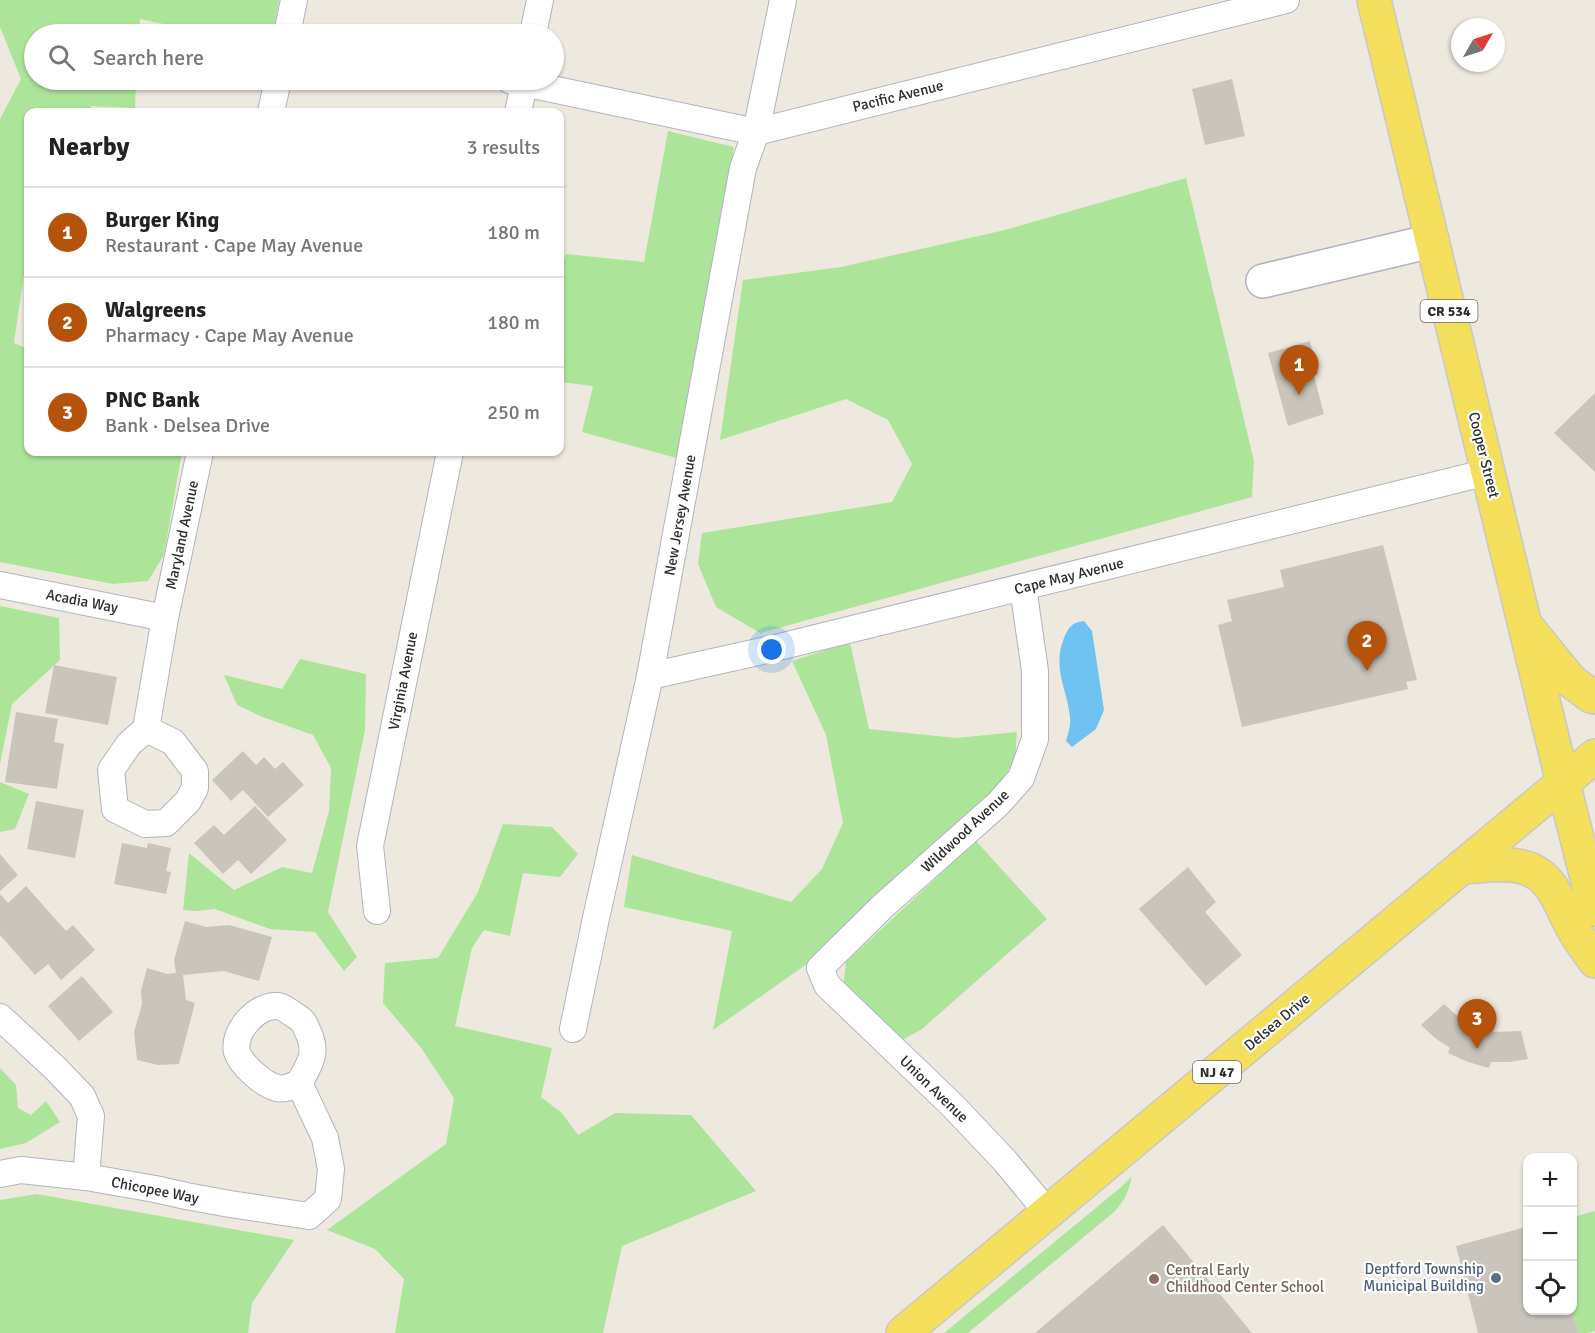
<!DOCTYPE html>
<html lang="en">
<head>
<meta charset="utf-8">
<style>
	:root { --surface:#fff; --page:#f6f6f6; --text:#222; --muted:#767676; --line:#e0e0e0; --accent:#b45309 }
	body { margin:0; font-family:Signika,sans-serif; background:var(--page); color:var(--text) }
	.controls { position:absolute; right:18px; bottom:18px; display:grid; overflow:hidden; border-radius:12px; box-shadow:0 2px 4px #0004 }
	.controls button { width:54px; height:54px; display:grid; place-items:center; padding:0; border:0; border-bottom:2px solid var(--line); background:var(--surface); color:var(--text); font:30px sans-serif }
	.compass { position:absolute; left:1451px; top:18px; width:54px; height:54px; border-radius:50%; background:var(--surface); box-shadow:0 2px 4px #0004; rotate:51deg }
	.you { position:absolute; left:772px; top:650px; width:21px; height:21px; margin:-15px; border:4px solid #fff; border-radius:50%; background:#1a73e8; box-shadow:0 0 0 9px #1a73e833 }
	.badge { display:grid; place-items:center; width:39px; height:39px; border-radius:50%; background:var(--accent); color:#fff; font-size:20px; font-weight:700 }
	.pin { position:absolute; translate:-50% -50px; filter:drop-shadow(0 2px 3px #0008) }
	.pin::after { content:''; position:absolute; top:32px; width:21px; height:18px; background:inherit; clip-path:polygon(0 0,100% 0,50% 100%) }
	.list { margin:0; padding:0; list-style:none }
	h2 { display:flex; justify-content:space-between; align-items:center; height:78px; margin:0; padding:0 24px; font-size:26px }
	h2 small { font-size:20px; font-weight:400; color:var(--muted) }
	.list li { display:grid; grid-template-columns:39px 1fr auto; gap:18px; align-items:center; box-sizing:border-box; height:90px; padding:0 24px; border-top:2px solid var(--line) }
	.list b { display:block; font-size:22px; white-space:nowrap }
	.list p { margin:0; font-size:20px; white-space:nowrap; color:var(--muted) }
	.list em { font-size:20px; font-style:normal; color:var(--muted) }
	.icon { flex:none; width:33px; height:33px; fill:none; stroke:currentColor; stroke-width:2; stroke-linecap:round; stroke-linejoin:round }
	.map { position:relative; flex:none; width:1595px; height:1333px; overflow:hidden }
	.search { position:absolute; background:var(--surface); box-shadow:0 2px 4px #0004; left:24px; top:24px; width:540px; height:66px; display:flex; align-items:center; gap:15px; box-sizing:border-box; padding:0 21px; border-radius:33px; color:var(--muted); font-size:22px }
	.panel { position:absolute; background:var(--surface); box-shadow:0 2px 4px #0004; left:24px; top:108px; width:540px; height:348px; border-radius:12px }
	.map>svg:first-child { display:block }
	.green { fill:#ace59a }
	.water { fill:#70c2f1 }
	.building { fill:#c9c5bd }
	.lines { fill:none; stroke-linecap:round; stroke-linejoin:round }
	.street-casing { stroke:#b2b3c0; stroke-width:28 }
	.secondary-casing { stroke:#b2b3c0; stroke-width:36 }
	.primary-casing { stroke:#c8c8c8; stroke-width:36 }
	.street { stroke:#fff; stroke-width:26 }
	.secondary { stroke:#fff; stroke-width:33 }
	.primary { stroke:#f4df5d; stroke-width:33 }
	.service-dot { fill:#5c6f8a; stroke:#fff; stroke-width:2 }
	.education-dot { fill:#8d6e63; stroke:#fff; stroke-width:2 }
	.labels { text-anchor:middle; stroke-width:4.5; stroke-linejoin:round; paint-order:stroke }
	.shield { fill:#fff; stroke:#6b6b6b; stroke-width:1.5 }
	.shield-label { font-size:14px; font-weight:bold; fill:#2c2c2c }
	.street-label { font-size:15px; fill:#2c2c2c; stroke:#fff }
	.service-label { font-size:15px; fill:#4e5e75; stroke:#fff; text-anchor:end }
	.education-label { font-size:15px; fill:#785e54; stroke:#fff; text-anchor:start }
</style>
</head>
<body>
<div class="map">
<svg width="1595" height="1333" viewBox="0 0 1595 1333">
	<rect width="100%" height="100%" fill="#eee9de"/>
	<g class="green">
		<polygon points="0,0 279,0 273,34 210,34 140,19 139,34 34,34 34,80 136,80 135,108 91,106 91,112 28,112 28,246 14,343 28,349 28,452 182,452 164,555 148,581 113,584 0,562 0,119 21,79 0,27"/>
		<polygon points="668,131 734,147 680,459 582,432 593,386 560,382 560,274 566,254 644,262"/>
		<polygon points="1186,178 1254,461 1252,497 760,633 716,607 698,564 702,533 892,502 912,464 888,420 846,399 720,440 743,280 841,267 1005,230"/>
		<polygon points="0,606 59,618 60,660 12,704 0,764"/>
		<polygon points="850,642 869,729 956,738 1017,732 1015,761 991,795 904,878 807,964 713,1030 732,931 624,907 632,855 791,902 822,869 843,823 826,735 792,661"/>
		<polygon points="300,659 366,674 365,730 328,912 357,957 344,971 315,932 270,929 215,909 196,911 183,910 189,853 234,890 282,867 312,873 329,811 331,768 313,735 260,716 237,705 224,675 282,689"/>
		<polygon points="0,782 29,794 15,829 0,832"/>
		<polygon points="503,824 552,827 578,854 560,877 523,873 510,936 484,930 472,948 455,1026 552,1048 541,1097 562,1113 578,1135 615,1113 691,1115 756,1191 622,1246 603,1333 395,1333 404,1279 375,1249 327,1230 446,1144 454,1098 422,1049 383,1003 385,963 438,958 478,892"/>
		<polygon points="976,841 1047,919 922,1029 897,1043 843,990 846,962"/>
		<polygon points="0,1068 16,1085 18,1108 31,1115 46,1101 60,1122 26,1143 0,1149"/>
		<path d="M1132,1176C1128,1193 1126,1199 1114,1212L968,1333H944L1120,1188Z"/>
		<polygon points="37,1194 294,1240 252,1303 248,1333 0,1333 0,1200"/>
		<polygon points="1595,1211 1595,1331 1587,1333 1578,1333 1572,1311 1573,1217"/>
	</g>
	<path class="water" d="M1084,621L1092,631L1104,710L1096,729L1072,747L1066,741C1068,734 1071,725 1070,717C1067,688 1052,668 1064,638C1069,627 1071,623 1084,621Z"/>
	<g class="building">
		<polygon points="1232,79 1245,136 1205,145 1192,89"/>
		<polygon points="1310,341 1318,374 1314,376 1324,414 1288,426 1268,353"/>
		<polygon points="1595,393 1595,472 1554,433"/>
		<polygon points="1383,545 1417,680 1406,682 1408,689 1242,727 1218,625 1232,621 1227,600 1284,587 1280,570"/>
		<polygon points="54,665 117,677 108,725 45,713"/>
		<polygon points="16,712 58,719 54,742 64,744 57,789 5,782"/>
		<polygon points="243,751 256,765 264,757 275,769 283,762 304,785 268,817 243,790 231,801 212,780"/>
		<polygon points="36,801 84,810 75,858 27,849"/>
		<polygon points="255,806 287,840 251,874 238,860 223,874 194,843 214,825 224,835"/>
		<polygon points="122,843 147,848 148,843 171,848 166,871 171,872 166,894 114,884"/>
		<polygon points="0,854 18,875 0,891"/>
		<polygon points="1188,867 1216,902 1205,912 1242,955 1206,986 1139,909"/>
		<polygon points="26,886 66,931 73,925 95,950 61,980 48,964 35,975 0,935 0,894 8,903"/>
		<polygon points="185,921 206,927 229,925 272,937 259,981 224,971 183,975 186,1000 195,1003 179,1064 158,1065 137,1060 134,1032 142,1004 141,991 147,968 167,974 176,973 174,960"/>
		<polygon points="82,976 113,1012 79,1041 48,1006"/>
		<polygon points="1444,1004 1463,1021 1469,1017 1475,1020 1479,1014 1489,1018 1487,1023 1494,1027 1493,1032 1521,1031 1528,1059 1509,1062 1491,1062 1489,1068 1468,1062 1448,1053 1450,1048 1435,1038 1421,1025"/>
		<polygon points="1163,1225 1252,1333 1035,1333"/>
		<polygon points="1526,1227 1528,1233 1528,1310 1572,1310 1578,1333 1478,1333 1456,1246"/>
	</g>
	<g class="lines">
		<g class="street-casing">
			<g id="street">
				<polyline points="287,34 294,0"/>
				<polyline points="533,34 540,0"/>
				<polyline points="509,80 756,132 1286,0"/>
				<polyline points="271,112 278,80"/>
				<polyline points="518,112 525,80"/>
				<polyline points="0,585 165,618"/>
				<polyline points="1023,587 1035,671 1035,739 1021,778 998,804 883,906 820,968 827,985 953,1106 1005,1161 1048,1213"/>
				<polyline points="650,676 771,649 1488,472"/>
				<polyline points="146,729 165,618 200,452"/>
				<polygon points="146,729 173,742 195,771 195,788 188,801 166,823 145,824 115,809 111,770 129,744"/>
				<polyline points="377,911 370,846 450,452"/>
				<polyline points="0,1017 55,1068 82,1096 91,1116 86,1177"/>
				<polyline points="573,1029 596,918 650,676 743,168 756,132 783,0"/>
				<path d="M0,1174L21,1170L86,1177L155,1189L186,1196L230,1204L309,1216L328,1199L331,1169L325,1138L299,1083C310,1064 318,1053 308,1032C304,1022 303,1020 294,1015C290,1012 283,1007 278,1006C257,1004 232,1032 237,1052C241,1065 264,1085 277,1088C284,1090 292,1086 299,1083"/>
			</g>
		</g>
		<g class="secondary-casing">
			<polyline id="secondary" points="1263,281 1432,241"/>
		</g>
		<g class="primary-casing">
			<g id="primary">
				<polyline points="1374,0 1563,783 1595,909"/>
				<polyline points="1528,628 1571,681 1591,696 1595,697"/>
				<path d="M1462,867C1480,866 1500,863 1518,866C1554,872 1559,905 1574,930C1580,941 1588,951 1595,961"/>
				<polyline points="903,1333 1595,756"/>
			</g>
		</g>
		<use href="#street" class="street"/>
		<use href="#secondary" class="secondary"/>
		<use href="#primary" class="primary"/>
	</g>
	<circle class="service-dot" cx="1496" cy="1278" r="6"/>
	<circle class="education-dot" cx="1154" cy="1279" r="6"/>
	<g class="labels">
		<g class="shield">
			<rect x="1420.5" y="300" width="57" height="22" rx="4.5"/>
			<rect x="1193" y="1061" width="48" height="22" rx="4.5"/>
		</g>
		<g class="shield-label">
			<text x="1449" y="316">CR 534</text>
			<text x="1217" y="1077">NJ 47</text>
		</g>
		<g class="street-label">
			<text transform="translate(898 96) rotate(-14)" y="5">Pacific Avenue</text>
			<text transform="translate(1484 455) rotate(76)" y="5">Cooper Street</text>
			<text transform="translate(680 515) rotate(-80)" y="5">New Jersey Avenue</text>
			<text transform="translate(182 535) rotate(-78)" y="5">Maryland Avenue</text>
			<text transform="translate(1069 576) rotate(-14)" y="5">Cape May Avenue</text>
			<text transform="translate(82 601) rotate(11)" y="5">Acadia Way</text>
			<text transform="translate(403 681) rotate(-79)" y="5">Virginia Avenue</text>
			<text transform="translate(965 831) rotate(-43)" y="5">Wildwood Avenue</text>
			<text transform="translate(1277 1022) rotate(-40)" y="5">Delsea Drive</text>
			<text transform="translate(934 1089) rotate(44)" y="5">Union Avenue</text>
			<text transform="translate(155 1190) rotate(11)" y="5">Chicopee Way</text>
		</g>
		<g class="service-label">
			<text x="1484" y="1274">Deptford Township<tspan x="1484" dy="17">Municipal Building</tspan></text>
		</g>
		<g class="education-label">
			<text x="1166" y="1275">Central Early<tspan x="1166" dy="17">Childhood Center School</tspan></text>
		</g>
	</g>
</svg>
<div class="controls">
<button>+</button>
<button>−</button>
<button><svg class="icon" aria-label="locate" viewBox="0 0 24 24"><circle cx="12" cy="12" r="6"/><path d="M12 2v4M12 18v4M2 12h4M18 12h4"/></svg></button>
</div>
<svg class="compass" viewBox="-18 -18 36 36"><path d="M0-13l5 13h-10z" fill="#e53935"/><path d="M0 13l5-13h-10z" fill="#767676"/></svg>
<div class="you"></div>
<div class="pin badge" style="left:1299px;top:395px">1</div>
<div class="pin badge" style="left:1367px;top:671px">2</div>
<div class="pin badge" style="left:1477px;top:1049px">3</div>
<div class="search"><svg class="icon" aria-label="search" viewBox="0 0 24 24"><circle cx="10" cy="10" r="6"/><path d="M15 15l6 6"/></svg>Search here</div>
<section class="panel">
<h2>Nearby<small>3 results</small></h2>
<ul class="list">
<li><span class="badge">1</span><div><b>Burger King</b><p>Restaurant · Cape May Avenue</p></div><em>180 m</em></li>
<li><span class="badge">2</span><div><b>Walgreens</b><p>Pharmacy · Cape May Avenue</p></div><em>180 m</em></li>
<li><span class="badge">3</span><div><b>PNC Bank</b><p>Bank · Delsea Drive</p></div><em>250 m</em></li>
</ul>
</section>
</div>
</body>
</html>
